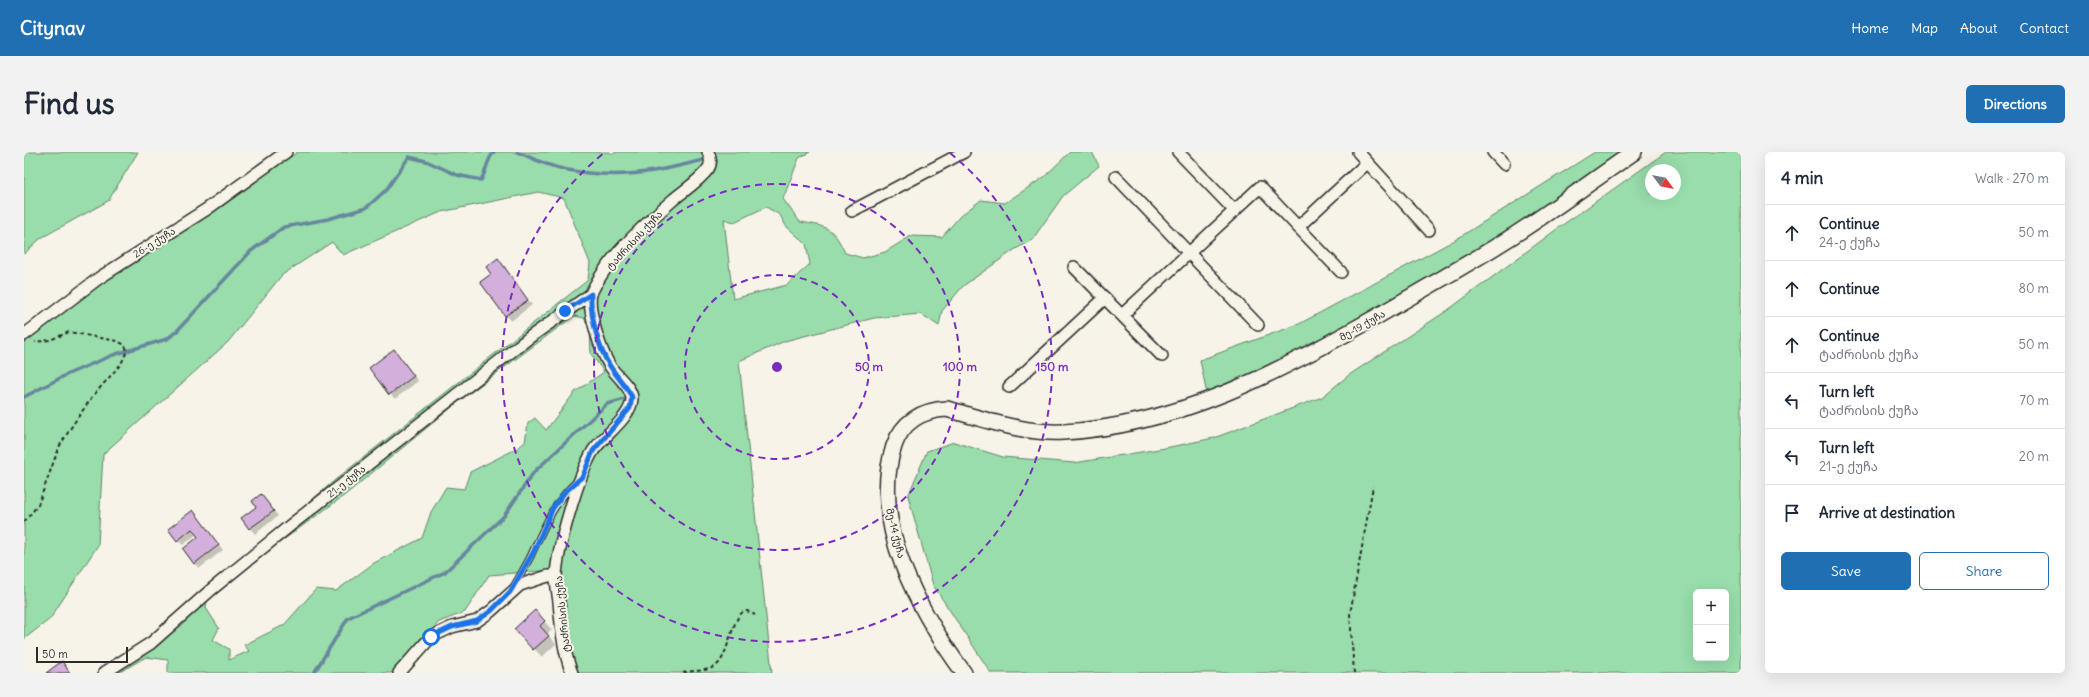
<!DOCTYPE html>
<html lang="en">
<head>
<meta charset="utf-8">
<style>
	:root { --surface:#fff; --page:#f2f2f3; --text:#1f2937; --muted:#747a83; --line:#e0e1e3; --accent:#1f6fb2 }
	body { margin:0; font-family:Delius,"Noto Sans Georgian",sans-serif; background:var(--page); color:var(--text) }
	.controls { position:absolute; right:12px; bottom:12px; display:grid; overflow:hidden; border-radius:6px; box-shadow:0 4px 16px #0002 }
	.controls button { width:36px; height:36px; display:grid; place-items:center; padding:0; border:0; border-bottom:1px solid var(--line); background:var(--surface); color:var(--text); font:20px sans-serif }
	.compass { position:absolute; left:1621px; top:12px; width:36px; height:36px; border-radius:50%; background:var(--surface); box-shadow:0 4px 16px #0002; rotate:122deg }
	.scale { position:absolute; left:12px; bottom:10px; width:92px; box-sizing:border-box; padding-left:4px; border:2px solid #2b2b2b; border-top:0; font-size:11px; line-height:14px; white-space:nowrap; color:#2b2b2b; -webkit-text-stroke:3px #f7f3e8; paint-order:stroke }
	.stop { position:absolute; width:12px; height:12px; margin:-9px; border:3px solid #1a73e8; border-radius:50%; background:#fff }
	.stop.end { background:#1a73e8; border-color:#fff; box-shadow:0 1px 4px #0008 }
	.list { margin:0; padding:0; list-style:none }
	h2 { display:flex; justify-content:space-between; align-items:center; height:52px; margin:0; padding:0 16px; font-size:17px }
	h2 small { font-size:13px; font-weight:400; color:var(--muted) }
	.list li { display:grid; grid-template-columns:26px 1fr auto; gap:12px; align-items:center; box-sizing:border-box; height:56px; padding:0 16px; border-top:1px solid var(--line) }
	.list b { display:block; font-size:15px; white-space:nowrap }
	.list p { margin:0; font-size:13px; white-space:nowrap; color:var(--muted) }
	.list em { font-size:13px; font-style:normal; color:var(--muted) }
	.actions { display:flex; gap:8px; padding:12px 16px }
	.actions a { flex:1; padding:9px 0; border:1px solid var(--accent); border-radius:6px; text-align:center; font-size:14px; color:var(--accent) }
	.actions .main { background:var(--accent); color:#fff }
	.icon { flex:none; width:22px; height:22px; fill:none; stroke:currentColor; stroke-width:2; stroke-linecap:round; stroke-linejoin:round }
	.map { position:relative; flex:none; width:1717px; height:521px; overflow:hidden; border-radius:6px }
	header { display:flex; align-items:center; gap:24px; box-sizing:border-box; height:56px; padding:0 20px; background:var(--accent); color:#fff }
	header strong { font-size:19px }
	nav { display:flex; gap:22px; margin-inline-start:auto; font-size:14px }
	.intro { display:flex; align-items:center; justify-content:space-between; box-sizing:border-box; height:96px; padding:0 24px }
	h1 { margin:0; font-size:28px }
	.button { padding:10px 18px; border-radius:6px; background:var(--accent); color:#fff; font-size:14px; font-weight:700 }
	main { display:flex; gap:24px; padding:0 24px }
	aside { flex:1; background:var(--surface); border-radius:6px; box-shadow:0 4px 16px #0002 }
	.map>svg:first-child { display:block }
	.green { fill:#98ddaa; stroke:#62846a; fill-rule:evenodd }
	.shadow { fill:#0003 }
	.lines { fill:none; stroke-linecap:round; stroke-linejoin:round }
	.stream { stroke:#67879f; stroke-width:3.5 }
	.building { fill:#d3b0db; stroke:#2b2b2b }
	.lane-casing { stroke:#2b2b2b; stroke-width:8 }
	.street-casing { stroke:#2b2b2b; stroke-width:14 }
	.secondary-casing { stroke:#2b2b2b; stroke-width:18 }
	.path { stroke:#2b2b2b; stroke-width:2; stroke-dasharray:4 3; stroke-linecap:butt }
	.lane { stroke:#f7f3e8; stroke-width:5.5 }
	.street { stroke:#f7f3e8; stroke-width:11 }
	.secondary { stroke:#f7f3e8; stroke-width:15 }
	.route { stroke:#1a73e8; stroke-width:5 }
	.ring { fill:none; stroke:#7b2cbf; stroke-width:2; stroke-dasharray:7 5 }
	.labels { text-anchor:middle; stroke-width:4; stroke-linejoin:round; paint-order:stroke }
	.street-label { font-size:10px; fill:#2b2b2b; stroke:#f7f3e8 }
	.centre { fill:#7b2cbf; stroke:#f7f3e8; stroke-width:2 }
	.ring-label { font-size:12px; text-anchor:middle; font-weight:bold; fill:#7b2cbf; stroke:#f7f3e8; stroke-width:4; stroke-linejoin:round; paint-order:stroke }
</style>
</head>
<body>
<header>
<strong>Citynav</strong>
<nav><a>Home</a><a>Map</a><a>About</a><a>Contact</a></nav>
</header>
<div class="intro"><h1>Find us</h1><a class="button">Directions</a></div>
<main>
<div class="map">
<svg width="1717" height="521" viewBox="0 0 1717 521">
	<rect width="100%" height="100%" fill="#f7f3e8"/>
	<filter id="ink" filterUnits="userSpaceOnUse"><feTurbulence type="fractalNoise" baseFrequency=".025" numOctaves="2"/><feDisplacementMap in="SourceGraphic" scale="8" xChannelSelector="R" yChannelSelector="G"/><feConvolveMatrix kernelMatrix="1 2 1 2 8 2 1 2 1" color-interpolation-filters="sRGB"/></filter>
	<g filter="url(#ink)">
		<g class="green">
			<polygon points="0,0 114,0 84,49 17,86 0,102"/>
			<path d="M274,0H586L588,2L593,0H786L775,6L759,47L776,70C803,74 810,76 821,101L839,106L861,100L887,84L918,85L936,64L957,48L981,51L1020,25L1046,0H1068L1075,14L1039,44L1008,88L990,98L939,134L918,159L915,174L897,162L850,166L761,189L715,209L748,521H543C531,492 530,450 529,418L465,423L441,460L415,470L367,521H144V508L122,505L94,521H74L127,486L311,328L564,128L566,111L540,46L514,40L417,60L319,103L308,90L258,123L204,190L79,302L74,393L26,467L0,487V189L155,74ZM742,55L756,63L762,74L782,92L786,112L763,133L709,147L700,67L710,70ZM550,164L560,166L566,177L567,202L580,220L551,240L522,278L511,266L504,271L501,290L494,296L446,320L440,337L422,335L407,360L398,386L350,411L312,439L292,437L260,473L220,493L225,499L205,508V497L189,488L195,476L182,456L183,448L233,407L321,343L439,246Z"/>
			<polygon points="1571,0 1601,0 1503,69 1278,200 1183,243 1176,208 1275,172 1431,88"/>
			<path d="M1642,0H1717V521H967L909,433L884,344L903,299L930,290L979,305L1050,311L1141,296L1190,286L1298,245L1325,223L1424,158L1537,74ZM1627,18H1651V42H1627ZM1672,440H1702V506H1672Z"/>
		</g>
		<g class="shadow">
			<polygon points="474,108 508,153 487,169 458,130 469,122"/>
			<polygon points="370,198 394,229 371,247 366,242"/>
			<polygon points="242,348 254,364 231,382 218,367"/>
			<polygon points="169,360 199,398 176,416 171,411 175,385 173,382 159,393 154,388"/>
			<polygon points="519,468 528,478 523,482 532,492 518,505 492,477"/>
		</g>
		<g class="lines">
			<g class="stream">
				<path d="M493,0C508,6 524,14 539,17C590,28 630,21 679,8"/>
				<path d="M0,245L44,222L89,203L143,187L152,180L227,99L260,75L304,67L342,56L362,38L385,5L402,9L433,23L457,28C463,18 463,7 470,0"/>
				<polyline points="290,521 324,466 421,420 480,364 510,320 583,252 601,247"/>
			</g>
		</g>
		<g class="building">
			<polygon points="474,106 504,148 481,164 456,130 467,122 462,115"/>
			<polygon points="370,197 390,224 365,243 345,216"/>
			<polygon points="237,342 250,359 225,377 217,366 232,355 228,349"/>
			<polygon points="169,358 195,393 170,412 159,397 174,385 168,377 153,389 144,377"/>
			<polygon points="511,458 521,469 516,474 525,484 509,498 490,477"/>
			<polygon points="38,509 46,521 22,521"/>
		</g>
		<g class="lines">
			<g class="lane-casing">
				<path id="lane" d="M490,434C496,423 504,411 509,399C521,373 531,349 553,329"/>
			</g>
			<g class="street-casing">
				<g id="street">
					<polyline points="1154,0 1211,59"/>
					<polyline points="1334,0 1405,78"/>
					<polyline points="1469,0 1480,12"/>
					<polyline points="1092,25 1234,173"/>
					<polyline points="828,59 940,0"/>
					<polyline points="1274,75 1317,120"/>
					<polyline points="1050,115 1138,204"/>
					<polyline points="1098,163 1236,35 1274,75 1343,11"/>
					<polyline points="0,183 75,126 183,57 262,0"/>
					<polyline points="985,235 1081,146"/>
					<polyline points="80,521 127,491 188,437 268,372 506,185 567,142"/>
					<polyline points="375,521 407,485 428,475 453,469 467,459 496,433 524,424 532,424"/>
					<path d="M548,521C539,499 537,474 535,450C534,442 532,432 532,423C534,394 554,324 569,299C579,284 608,265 608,246C607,234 592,224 586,214C577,200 563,158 567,142C570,133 579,121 584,113C601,90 628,66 650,47C661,38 675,29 684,17C688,11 687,6 684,0"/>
				</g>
			</g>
			<g class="secondary-casing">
				<path id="secondary" d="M940,521C896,461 845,371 870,294C878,270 898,258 923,257C960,267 1000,282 1039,280C1153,274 1255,220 1352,165C1396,139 1441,114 1484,87C1527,60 1568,29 1610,0"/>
			</g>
			<g class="path">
				<polyline points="0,370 14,353 35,295 48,274 68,245 97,212 103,199 101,193 93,189 45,180 26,188 11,190"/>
				<path d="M659,521C671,517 684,521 694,512C705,502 709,458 723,459C725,460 729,462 731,463"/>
				<polyline points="1330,521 1326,462 1349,334"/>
			</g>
			<use href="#lane" class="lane"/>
			<use href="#street" class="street"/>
			<use href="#secondary" class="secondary"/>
		</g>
	</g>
	<g class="lines" filter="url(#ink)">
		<path class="route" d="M407,485L428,475L453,469L467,459L486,440L509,401L529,356L540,341L559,324L569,299L606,256L608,245C602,234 593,225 586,214C574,196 566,163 567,142L541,159"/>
	</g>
	<g class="ring">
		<circle cx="753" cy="215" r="92"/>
		<circle cx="753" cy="215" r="183"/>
		<path d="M926 1A275 275 0 1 1 580 1"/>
	</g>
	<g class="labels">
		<g class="street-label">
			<text transform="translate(610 88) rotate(-47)" y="4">ტაძრისის ქუჩა</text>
			<text transform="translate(130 90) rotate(-32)" y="4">26-ე ქუჩა</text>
			<text transform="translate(1338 173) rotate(-30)" y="4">მე-19 ქუჩა</text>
			<text transform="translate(322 329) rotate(-38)" y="4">21-ე ქუჩა</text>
			<text transform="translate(872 381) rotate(76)" y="4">მე-14 ქუჩა</text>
			<text transform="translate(538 462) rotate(-96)" y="4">ტაძრისის ქუჩა</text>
		</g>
	</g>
	<circle cx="753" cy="215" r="6" class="centre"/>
	<g class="ring-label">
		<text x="845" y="219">50 m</text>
		<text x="936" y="219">100 m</text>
		<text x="1028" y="219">150 m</text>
	</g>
</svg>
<div class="controls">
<button>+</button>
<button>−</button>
</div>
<svg class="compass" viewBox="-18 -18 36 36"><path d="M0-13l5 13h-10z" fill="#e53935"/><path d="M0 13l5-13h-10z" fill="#747a83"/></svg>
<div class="scale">50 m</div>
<div class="stop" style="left:407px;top:485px"></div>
<div class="stop end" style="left:541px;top:159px"></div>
</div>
<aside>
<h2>4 min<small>Walk · 270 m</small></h2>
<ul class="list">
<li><svg class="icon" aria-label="ahead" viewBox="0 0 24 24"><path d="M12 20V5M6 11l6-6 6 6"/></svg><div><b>Continue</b><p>24-ე ქუჩა</p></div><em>50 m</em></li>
<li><svg class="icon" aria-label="ahead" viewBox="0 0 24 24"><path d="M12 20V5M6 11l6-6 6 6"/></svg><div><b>Continue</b></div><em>80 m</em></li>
<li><svg class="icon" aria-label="ahead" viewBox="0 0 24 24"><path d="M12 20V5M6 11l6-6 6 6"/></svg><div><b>Continue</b><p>ტაძრისის ქუჩა</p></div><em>50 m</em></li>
<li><svg class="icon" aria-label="left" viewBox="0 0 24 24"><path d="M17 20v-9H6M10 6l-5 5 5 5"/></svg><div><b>Turn left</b><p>ტაძრისის ქუჩა</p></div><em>70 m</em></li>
<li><svg class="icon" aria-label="left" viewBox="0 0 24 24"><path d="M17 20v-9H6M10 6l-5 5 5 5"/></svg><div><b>Turn left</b><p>21-ე ქუჩა</p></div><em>20 m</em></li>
<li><svg class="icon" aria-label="arrive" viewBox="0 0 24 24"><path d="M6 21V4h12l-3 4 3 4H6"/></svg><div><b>Arrive at destination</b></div></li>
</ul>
<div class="actions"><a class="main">Save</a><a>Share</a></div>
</aside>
</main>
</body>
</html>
